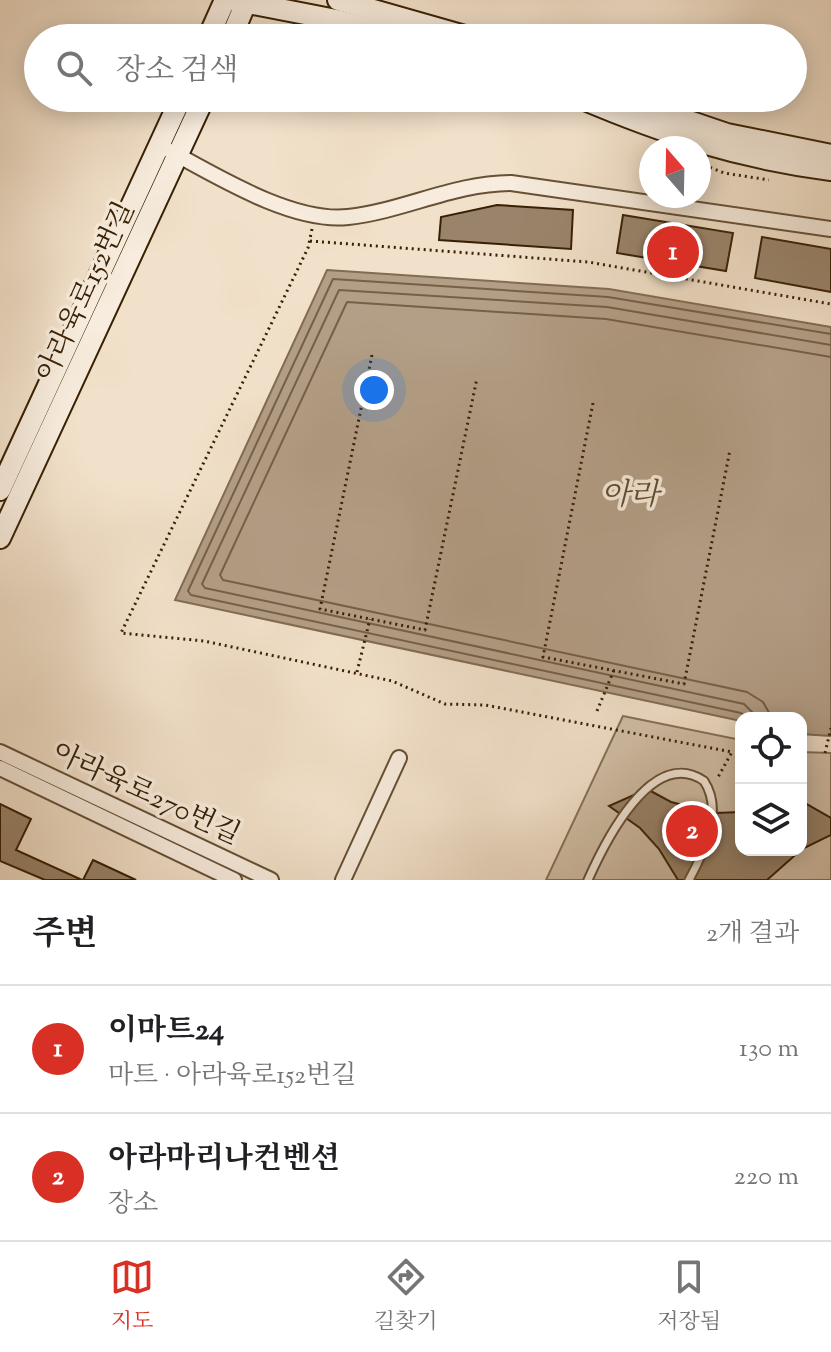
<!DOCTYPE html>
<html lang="ko">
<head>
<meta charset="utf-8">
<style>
	:root { --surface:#fff; --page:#f6f6f6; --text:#202124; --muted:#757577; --line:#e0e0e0; --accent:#d93025 }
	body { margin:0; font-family:"Sorts Mill Goudy","Noto Serif KR",serif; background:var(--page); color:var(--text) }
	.controls { position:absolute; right:24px; bottom:24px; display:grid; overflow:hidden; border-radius:16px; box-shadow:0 4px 20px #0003 }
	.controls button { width:72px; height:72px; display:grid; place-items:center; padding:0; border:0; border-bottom:2px solid var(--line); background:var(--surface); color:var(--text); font:40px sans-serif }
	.compass { position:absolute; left:639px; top:136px; width:72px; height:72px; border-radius:50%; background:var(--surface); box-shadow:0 4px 20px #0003; rotate:340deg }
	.you { position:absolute; left:374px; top:390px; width:28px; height:28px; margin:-20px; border:6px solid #fff; border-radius:50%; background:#1a73e8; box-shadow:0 0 0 12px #1a73e833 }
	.badge { display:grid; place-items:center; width:52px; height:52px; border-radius:50%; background:var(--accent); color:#fff; font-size:26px; font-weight:700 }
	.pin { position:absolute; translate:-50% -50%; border:4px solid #fff; box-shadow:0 2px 8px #0006 }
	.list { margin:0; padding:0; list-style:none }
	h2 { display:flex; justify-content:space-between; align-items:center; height:104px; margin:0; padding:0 32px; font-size:34px }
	h2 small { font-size:26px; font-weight:400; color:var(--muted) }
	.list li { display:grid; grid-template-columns:52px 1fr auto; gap:24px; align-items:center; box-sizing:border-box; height:128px; padding:0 32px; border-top:2px solid var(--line) }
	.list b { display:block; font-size:30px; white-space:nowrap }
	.list p { margin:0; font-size:26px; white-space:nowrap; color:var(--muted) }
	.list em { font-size:26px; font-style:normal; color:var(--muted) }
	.icon { flex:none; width:44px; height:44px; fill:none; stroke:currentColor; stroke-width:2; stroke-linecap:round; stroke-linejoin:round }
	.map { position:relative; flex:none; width:831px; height:880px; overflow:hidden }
	.search { position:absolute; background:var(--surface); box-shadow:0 4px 20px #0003; left:24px; right:24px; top:24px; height:88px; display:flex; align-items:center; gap:20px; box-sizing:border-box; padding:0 28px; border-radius:44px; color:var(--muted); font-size:30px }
	.sheet { height:360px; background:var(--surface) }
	nav { display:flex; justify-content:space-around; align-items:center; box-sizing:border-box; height:112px; border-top:2px solid var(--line); background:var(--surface); font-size:22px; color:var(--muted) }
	nav a { display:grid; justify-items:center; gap:4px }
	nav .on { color:var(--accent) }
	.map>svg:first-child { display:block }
	.green { fill:#d2c0a8; stroke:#857056; stroke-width:2 }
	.water { fill:#b39f87; stroke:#826c53; stroke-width:2 }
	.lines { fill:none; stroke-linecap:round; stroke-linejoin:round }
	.shore { stroke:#766046; stroke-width:2 }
	.building { fill:#99846b; stroke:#382004; stroke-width:2 }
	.lane-casing { stroke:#665036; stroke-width:11 }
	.street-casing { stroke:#665036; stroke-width:18 }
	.secondary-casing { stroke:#382004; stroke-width:24 }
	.path { stroke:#382004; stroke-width:3; stroke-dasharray:2 4; stroke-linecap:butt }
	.lane { stroke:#f7ecdd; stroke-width:7 }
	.street { stroke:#f7ecdd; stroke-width:14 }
	.secondary { stroke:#f7ecdd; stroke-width:20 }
	.labels { text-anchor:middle; stroke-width:7; stroke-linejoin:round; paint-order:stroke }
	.street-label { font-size:28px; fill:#382004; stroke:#f7ecdd }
	.water-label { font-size:30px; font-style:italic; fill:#634c32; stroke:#f7ecdd }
</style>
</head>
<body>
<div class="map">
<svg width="831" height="880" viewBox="0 0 831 880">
	<rect width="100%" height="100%" fill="#f2e1ca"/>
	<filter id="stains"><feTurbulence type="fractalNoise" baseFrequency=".0025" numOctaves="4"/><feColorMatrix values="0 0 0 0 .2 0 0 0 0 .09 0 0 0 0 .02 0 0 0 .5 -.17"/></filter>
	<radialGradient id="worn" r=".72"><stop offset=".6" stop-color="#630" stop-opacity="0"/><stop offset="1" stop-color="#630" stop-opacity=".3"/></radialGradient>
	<polygon class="green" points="623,716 741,740 741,850 801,850 801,752 831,753 831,880 546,880"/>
	<polygon class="water" points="327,270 609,289 831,327 831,736 801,734 801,718 741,718 741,721 175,600"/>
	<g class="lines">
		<g class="shore">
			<polyline points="748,718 741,713 191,595 188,591 333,279 608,297 831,334"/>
			<polyline points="758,718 744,704 205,588 202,584 339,290 607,307 831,345"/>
			<polyline points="772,718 763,702 747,692 223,580 220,575 347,302 606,319 831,357"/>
		</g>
	</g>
	<g class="building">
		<polygon points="497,205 573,210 571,249 439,240 441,217"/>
		<polygon points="623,215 733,233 726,271 617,253"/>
		<polygon points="762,237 831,249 831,292 755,278"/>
		<polygon points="647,789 671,802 715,813 741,812 741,850 801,850 803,802 831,818 831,835 802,849 767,880 678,880 659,849 640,828 609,806"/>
		<polygon points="0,804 31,819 16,850 82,880 45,880 0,861"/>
		<polygon points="93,860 136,880 83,880"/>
	</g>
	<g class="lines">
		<g class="lane-casing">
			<path id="lane" d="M588,880C604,844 652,745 704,781C724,811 704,852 689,880"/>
		</g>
		<g class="street-casing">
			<g id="street">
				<path d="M170,151C218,177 293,223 348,217C404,211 454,183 511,183L831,229"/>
				<polyline points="0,752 271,880"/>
				<polyline points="0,768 234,880"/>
				<polyline points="343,880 399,758"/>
			</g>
		</g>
		<g class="secondary-casing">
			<g id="secondary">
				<polyline points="233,0 336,20 404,38"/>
				<polyline points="338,0 472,38"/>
				<polyline points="208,38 225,0"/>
				<polyline points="231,38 247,0"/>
				<path d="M580,98C665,134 738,158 831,170"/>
				<polyline points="621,98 727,134 831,155"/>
				<polyline points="0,490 181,98"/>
				<polyline points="0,538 204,98"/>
			</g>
		</g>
		<g class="path">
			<polyline points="540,98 566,109"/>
			<polyline points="699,163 724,173 769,180"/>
			<polyline points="312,229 308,248 121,633 204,641 392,681 445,704 485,705 732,752 717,779"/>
			<polyline points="310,241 588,262 831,304"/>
			<polyline points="372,355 320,609 425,630 477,378"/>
			<polyline points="593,403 543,657 684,684 730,450"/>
			<polyline points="357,672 370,619"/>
			<polyline points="597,711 614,670"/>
			<polyline points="825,753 831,728"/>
		</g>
		<use href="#lane" class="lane"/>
		<use href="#street" class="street"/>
		<use href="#secondary" class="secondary"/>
	</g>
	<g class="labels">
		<g class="street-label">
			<text transform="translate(84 291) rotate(-65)" y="10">아라육로152번길</text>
			<text transform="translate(147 792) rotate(25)" y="10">아라육로270번길</text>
		</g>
		<g class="water-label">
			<text x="630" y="504">아라</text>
		</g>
	</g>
	<rect width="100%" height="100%" filter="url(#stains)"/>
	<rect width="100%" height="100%" fill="url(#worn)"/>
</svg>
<div class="controls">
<button><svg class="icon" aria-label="locate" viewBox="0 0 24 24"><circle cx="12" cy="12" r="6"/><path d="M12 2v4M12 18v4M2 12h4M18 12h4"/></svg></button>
<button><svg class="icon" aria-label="layers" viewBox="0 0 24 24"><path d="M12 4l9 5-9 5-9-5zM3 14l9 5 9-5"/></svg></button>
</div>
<svg class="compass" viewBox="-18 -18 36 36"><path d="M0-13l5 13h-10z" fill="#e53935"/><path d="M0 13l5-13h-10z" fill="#757577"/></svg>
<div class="you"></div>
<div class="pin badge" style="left:673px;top:252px">1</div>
<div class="pin badge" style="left:692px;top:831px">2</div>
<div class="search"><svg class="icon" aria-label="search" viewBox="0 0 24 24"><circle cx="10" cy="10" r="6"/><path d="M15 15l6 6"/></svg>장소 검색</div>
</div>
<section class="sheet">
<h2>주변<small>2개 결과</small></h2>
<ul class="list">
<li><span class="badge">1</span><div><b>이마트24</b><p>마트 · 아라육로152번길</p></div><em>130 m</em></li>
<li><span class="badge">2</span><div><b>아라마리나컨벤션</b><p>장소</p></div><em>220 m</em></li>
</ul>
</section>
<nav>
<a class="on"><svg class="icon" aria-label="map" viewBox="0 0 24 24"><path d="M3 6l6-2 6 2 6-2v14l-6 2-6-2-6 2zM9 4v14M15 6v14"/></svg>지도</a>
<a><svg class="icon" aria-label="directions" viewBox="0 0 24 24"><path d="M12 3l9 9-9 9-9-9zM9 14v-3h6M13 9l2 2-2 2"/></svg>길찾기</a>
<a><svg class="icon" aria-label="saved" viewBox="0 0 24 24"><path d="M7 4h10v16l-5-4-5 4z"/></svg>저장됨</a>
</nav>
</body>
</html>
